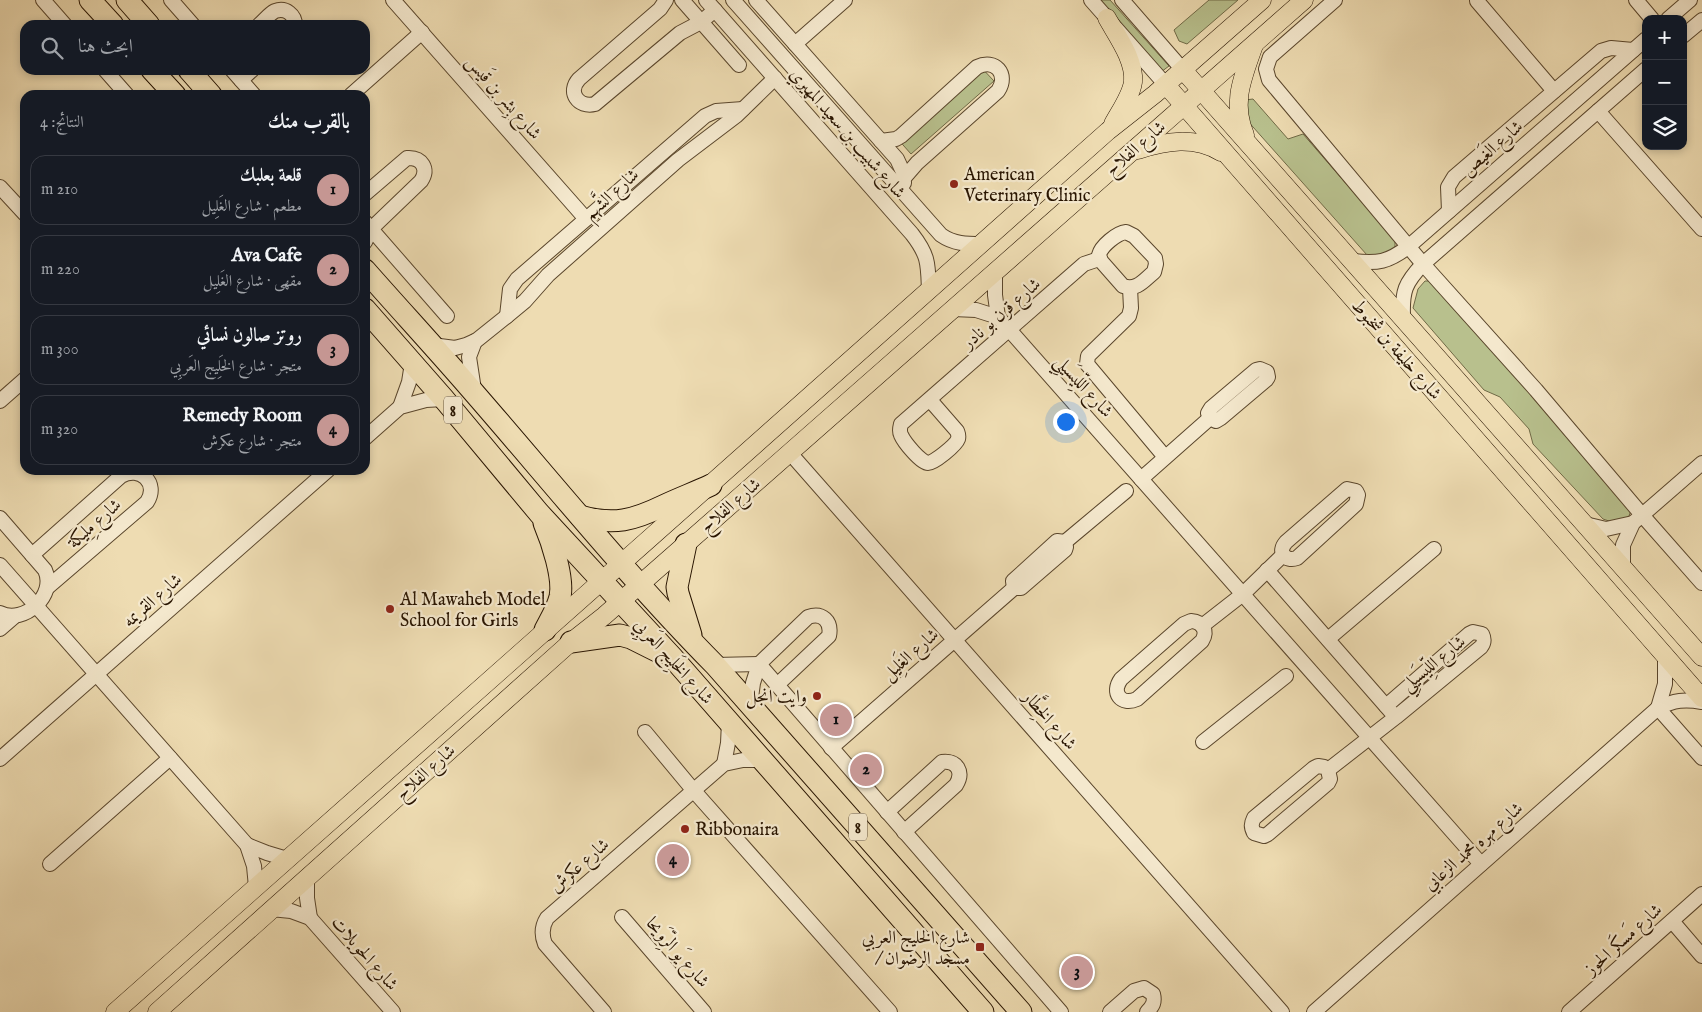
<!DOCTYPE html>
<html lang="ar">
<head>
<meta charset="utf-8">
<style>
	:root { --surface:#171b24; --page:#242831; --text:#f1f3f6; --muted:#9ea1a6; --line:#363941; --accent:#c59692 }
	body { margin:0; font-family:"IM FELL English",Amiri,serif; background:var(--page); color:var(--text); direction:rtl }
	.controls { position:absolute; right:15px; top:15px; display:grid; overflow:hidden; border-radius:10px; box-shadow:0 2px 8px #0003 }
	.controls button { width:45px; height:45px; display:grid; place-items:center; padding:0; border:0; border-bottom:1px solid var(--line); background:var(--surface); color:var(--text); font:25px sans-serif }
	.you { position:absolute; left:1065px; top:421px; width:18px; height:18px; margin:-12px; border:4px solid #fff; border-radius:50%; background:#1a73e8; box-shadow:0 0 0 8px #1a73e833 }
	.badge { display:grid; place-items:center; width:32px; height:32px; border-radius:50%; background:var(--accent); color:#111; font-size:16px; font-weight:700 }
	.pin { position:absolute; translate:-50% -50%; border:2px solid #fff; box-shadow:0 1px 5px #0006 }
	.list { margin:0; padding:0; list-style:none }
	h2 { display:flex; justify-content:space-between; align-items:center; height:65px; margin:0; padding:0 20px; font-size:21px }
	h2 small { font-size:16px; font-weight:400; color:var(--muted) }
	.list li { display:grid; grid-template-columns:32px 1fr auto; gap:15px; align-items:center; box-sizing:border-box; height:70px; margin:0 10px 10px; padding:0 10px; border:1px solid var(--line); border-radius:15px }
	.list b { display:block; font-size:19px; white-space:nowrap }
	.list p { margin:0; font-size:16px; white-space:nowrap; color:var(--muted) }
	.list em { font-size:16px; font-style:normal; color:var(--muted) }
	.icon { flex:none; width:28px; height:28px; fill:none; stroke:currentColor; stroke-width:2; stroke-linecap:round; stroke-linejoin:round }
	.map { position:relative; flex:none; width:1702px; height:1012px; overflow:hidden; direction:ltr }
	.search { position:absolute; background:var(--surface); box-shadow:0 2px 8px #0003; left:20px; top:20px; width:350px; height:55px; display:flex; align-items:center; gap:12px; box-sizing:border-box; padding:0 18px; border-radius:15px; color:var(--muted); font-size:19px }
	.panel { position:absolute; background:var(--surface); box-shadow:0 2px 8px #0003; left:20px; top:90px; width:350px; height:385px; border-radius:15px; direction:rtl }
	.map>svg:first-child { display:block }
	.green { fill:#b8c08d; stroke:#706a46 }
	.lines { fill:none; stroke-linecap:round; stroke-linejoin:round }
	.minor-casing { stroke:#5a462c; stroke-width:16 }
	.major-casing { stroke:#281400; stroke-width:19 }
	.highway-casing { stroke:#281400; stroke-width:23 }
	.minor { stroke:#f4e8cd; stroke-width:14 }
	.major { stroke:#eedcb2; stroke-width:18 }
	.highway { stroke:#eedcb2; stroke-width:21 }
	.poi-dot { fill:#8f2418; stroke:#f4e8cd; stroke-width:2 }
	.labels { text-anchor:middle; stroke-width:4.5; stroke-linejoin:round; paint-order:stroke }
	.shield { fill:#f4e8cd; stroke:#65543e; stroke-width:1 }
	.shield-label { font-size:16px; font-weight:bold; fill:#281400 }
	.street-label { font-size:18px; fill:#281400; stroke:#f4e8cd }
	.poi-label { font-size:18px; fill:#281400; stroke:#f4e8cd; text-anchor:start }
</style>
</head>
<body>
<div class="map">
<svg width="1702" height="1012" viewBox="0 0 1702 1012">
	<rect width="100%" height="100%" fill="#eedcb2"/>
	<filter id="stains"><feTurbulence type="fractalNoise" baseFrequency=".004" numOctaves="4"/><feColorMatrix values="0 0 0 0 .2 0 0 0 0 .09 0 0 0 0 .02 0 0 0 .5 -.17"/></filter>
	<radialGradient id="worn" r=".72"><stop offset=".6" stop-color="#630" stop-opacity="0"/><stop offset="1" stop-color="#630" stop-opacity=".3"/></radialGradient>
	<g class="green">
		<polygon points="1097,0 1110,0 1169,66 1161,72"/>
		<polygon points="1209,0 1238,0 1187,44 1179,41 1174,30"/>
		<polygon points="978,64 994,81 911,154 896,137"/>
		<polygon points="1253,99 1288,139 1303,134 1395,240 1395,251 1384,257 1367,255 1245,118 1245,100"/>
		<polygon points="1425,281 1431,281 1632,508 1627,521 1615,523 1603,519 1533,444 1529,429 1500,397 1484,390 1413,308 1418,289"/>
	</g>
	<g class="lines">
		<g class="minor-casing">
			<g id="minor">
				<polyline points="43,0 65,25"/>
				<polyline points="171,0 193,25"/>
				<polyline points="393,0 586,219"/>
				<path d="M666,0L660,9L579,79C567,92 578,108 595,104L680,33L701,22L715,10"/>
				<polyline points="682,0 739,65"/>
				<path d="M706,0L912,234C929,256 928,264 929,291"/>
				<path d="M733,0L941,235C954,244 966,244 982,244"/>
				<polyline points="756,0 897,159 903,172 904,183"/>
				<polyline points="1091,0 1166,85"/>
				<polyline points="1122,0 1183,70"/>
				<polyline points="1335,0 1270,57 1266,69 1269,80 1423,264 1536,390 1642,515 1702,583"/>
				<polyline points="1636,0 1652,19"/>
				<polyline points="1477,1 1554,91"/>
				<polyline points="1668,19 1690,0"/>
				<path d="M259,25C264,21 269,14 275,11C286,7 295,15 295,25"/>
				<polyline points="1683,36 1702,20"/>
				<polyline points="795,44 845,0"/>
				<polyline points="105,70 127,95"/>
				<polyline points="232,70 254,95"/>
				<polyline points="241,80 252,70"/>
				<polyline points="351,95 422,32"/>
				<polyline points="1598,111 1702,229"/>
				<path d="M881,141L896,139L901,136L977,67C995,58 1009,74 998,91L917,163L904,178"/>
				<polyline points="0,187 25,214"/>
				<path d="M365,194L407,158C422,157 429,169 421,181L371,229L365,242"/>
				<polyline points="1449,211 1448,187 1454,177 1601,51 1611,48 1633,50"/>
				<polyline points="365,222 447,316"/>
				<path d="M1126,232L1134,236L1155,258L1156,264L1154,272C1144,280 1137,291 1123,286L1101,261L1099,255C1101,246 1117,233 1126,232Z"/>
				<path d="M1353,261C1378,264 1388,262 1408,247L1646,39"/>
				<polyline points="995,272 995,295 998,317"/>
				<polyline points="1130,288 1131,308 1129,316 1088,356 1087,364 1165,457"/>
				<polyline points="953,309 976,310 998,317 1481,864"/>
				<polyline points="507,316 510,289 517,279 705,116 716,111 743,109"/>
				<path d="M1403,317C1402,291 1405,283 1423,264L1646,69"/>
				<polyline points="432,345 455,348 466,345 477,340 507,316 525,301 548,275 678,160 736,116 775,78"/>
				<polygon points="1260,369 1267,372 1268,377 1266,380 1221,418 1216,421 1210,418 1208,413 1211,408 1256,370"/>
				<polyline points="474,390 469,357 475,341"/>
				<path d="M930,400L957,431C958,434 959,435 958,439C956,445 934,463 928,463C921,463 904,442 901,435C899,431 900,428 901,424L1084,264L1099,259"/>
				<polyline points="0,401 25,379"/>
				<polyline points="400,407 409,382 412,363"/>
				<polyline points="365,438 400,407 426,400 444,399"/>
				<polyline points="790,453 1282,1012"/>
				<polyline points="1141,479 1210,418"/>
				<path d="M1347,489L1356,491L1358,495L1356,504L1297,558C1285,562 1277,552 1286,542Z"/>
				<path d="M0,518L45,570C57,595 24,625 0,613"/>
				<polyline points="1585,524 1606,529 1633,523"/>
				<polygon points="1057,541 1065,542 1066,547 1065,550 1021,588 1014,588 1013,581"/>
				<polyline points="1065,542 1126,491"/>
				<path d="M32,555L121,476C140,465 159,483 147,502L48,587"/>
				<polyline points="0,565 247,845 254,866 256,887"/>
				<polyline points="1623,567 1623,545 1633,523 1702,463"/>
				<polyline points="1267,570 1392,713"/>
				<path d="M1191,621C1203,622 1208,631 1202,641L1137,699C1121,706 1111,693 1121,679L1184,624Z"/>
				<polyline points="1202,626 1243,594 1283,555"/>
				<polyline points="0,629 15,616"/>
				<polyline points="1328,639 1434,549"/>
				<polyline points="759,664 1061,1012"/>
				<polyline points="715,665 759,664"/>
				<path d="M750,705L753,683L759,664L808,617C822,612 832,621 829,636L777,685"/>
				<polyline points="1658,708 1702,758"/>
				<polyline points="1658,708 1665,684 1665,655"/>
				<polyline points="645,732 694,791 890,1012"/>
				<polyline points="1203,742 1286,676"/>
				<polyline points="831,748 1014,588"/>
				<polyline points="0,759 328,470"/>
				<polyline points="724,764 728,743 729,722"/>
				<path d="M1318,766L1324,767L1328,770L1330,779L1328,783L1268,834L1264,836L1254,833C1251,827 1251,824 1254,818L1314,768Z"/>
				<path d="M1328,770L1396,717L1481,647C1484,643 1485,640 1482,634L1473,632L1469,634L1386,706"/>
				<path d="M887,812L942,762C957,760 964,772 956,785L904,832"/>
				<polyline points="247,845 267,853 287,859"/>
				<polyline points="50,864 170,758"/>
				<polyline points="307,878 307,898 310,918"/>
				<polyline points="271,909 291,911 310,918 393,1012"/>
				<polyline points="622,917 704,1012"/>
				<polyline points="1672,921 1702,956"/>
				<path d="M604,1012L545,944C541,934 542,926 547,918L724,764L743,760H762"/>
				<path d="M1110,1012L1134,991L1144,988L1153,994C1155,1002 1153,1006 1147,1012"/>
				<path d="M1314,1012L1658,708C1674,700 1685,699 1702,702"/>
				<polyline points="1569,1012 1702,894"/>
			</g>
		</g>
		<g class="major-casing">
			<g id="major">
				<path d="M1107,18C1117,36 1135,60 1133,82C1131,96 1120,111 1113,124"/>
				<polyline points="1183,70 1702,657"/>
				<polyline points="1166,85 1702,698"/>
				<path d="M1245,135C1231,102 1243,77 1254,45"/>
				<path d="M1138,150C1166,141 1194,136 1221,152"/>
				<path d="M115,1012C446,718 778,426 1108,131L1155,94L1262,0"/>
				<polyline points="157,1012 571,642 604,616 686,544 1304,0"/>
			</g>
		</g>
		<g class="highway-casing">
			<g id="highway">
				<polyline points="90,0 113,25"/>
				<polyline points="127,0 149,25"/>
				<polyline points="152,70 175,95"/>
				<polyline points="189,70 211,95"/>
				<path d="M365,270C402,312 440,353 476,395C555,486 631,580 715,665L1021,1012"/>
				<polyline points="365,309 444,399 539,513 673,658 983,1012"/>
				<path d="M580,516C614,526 634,520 665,505C680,498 696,492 711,485"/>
				<path d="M544,523C552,542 564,578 560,597C557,609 550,620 545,630"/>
				<polyline points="686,544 677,587 678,593 691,635"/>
				<polyline points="571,642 620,635 631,638 659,652"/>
			</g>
		</g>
		<use href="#minor" class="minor"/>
		<use href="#major" class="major"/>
		<use href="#highway" class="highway"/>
	</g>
	<g class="poi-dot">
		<circle cx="954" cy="184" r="5"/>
		<circle cx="390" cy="609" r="5"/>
		<circle cx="817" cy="696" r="5"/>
		<circle cx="685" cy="829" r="5"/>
		<rect x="975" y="942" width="10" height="10" rx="2.5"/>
	</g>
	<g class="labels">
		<g class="shield">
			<rect x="444" y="396.5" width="18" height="27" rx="4"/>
			<rect x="849" y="813.5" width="18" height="27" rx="4"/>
		</g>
		<g class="shield-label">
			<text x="453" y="416">8</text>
			<text x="858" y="833">8</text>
		</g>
		<g class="street-label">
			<text transform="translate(504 97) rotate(49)" y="6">شارع بِشر بن قَيس</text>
			<text transform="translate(848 133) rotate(49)" y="6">شارع شبيب بن سعيد المهيري</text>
			<text transform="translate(1135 148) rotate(-41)" y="6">شارع الفلاح</text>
			<text transform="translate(1492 148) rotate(-41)" y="6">شارع الغَيص</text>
			<text transform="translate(611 194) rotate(-42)" y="6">شارع الشَّهم</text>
			<text transform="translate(1001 313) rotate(-41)" y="6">شارع قرن بو نادر</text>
			<text transform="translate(1397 349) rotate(49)" y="6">شارع خليفة بن شخبوط</text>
			<text transform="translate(1084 386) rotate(48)" y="6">شارع اللِّيسَيلِي</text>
			<text transform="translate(730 505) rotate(-41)" y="6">شارع الفلاح</text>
			<text transform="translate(94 523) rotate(-41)" y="6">شارع مِليكة</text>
			<text transform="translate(152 600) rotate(-41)" y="6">شارع القريمه</text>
			<text transform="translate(910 654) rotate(-41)" y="6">شارع الغَلِيل</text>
			<text transform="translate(674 661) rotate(48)" y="6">شارع الخَلِيج العَربِي</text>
			<text transform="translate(1433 663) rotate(-39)" y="6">شارع اللِّيسَيلِي</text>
			<text transform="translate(1050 720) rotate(49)" y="6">شارع الخِطَّار</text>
			<text transform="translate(425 772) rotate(-42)" y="6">شارع الفلاح</text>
			<text transform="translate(1473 846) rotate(-41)" y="6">شارع مهره محمد الزعابي</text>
			<text transform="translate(579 865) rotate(-41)" y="6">شارع عكرش</text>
			<text transform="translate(1623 939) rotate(-42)" y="6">شارع مَسكَر الحوز</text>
			<text transform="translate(678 952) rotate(49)" y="6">شارع يَو الرِّوَيحا</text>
			<text transform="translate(365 953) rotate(49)" y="6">شارع الحويلات</text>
		</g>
		<g class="poi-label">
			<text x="964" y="180">American<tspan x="964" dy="21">Veterinary Clinic</tspan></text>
			<text x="400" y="605">Al Mawaheb Model<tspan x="400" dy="21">School for Girls</tspan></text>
			<text x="807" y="702" text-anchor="end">وايت انجل</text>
			<text x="695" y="835">Ribbonaira</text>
			<text x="970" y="943" text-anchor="end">شارع الخليج العربي<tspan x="970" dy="21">/ مسجد الرضوان</tspan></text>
		</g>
	</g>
	<rect width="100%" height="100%" filter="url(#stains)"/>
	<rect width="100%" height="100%" fill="url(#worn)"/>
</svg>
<div class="controls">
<button>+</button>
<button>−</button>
<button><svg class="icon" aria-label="layers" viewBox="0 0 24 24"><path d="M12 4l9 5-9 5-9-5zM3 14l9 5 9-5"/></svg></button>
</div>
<div class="you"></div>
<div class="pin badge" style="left:836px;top:720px">1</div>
<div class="pin badge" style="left:866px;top:770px">2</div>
<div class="pin badge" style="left:1077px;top:972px">3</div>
<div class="pin badge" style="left:673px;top:860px">4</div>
<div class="search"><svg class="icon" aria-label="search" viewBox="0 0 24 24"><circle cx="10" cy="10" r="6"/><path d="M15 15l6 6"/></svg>ابحث هنا</div>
<section class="panel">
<h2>بالقرب منك<small>النتائج: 4</small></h2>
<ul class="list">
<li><span class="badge">1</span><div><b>قلعة بعلبك</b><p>مطعم · شارع الغَلِيل</p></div><em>210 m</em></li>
<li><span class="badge">2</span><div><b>Ava Cafe</b><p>مقهى · شارع الغَلِيل</p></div><em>220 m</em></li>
<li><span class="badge">3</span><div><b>روتز صالون نسائي</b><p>متجر · شارع الخَلِيج العَربِي</p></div><em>300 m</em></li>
<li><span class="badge">4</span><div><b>Remedy Room</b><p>متجر · شارع عكرش</p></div><em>320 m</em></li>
</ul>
</section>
</div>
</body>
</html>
